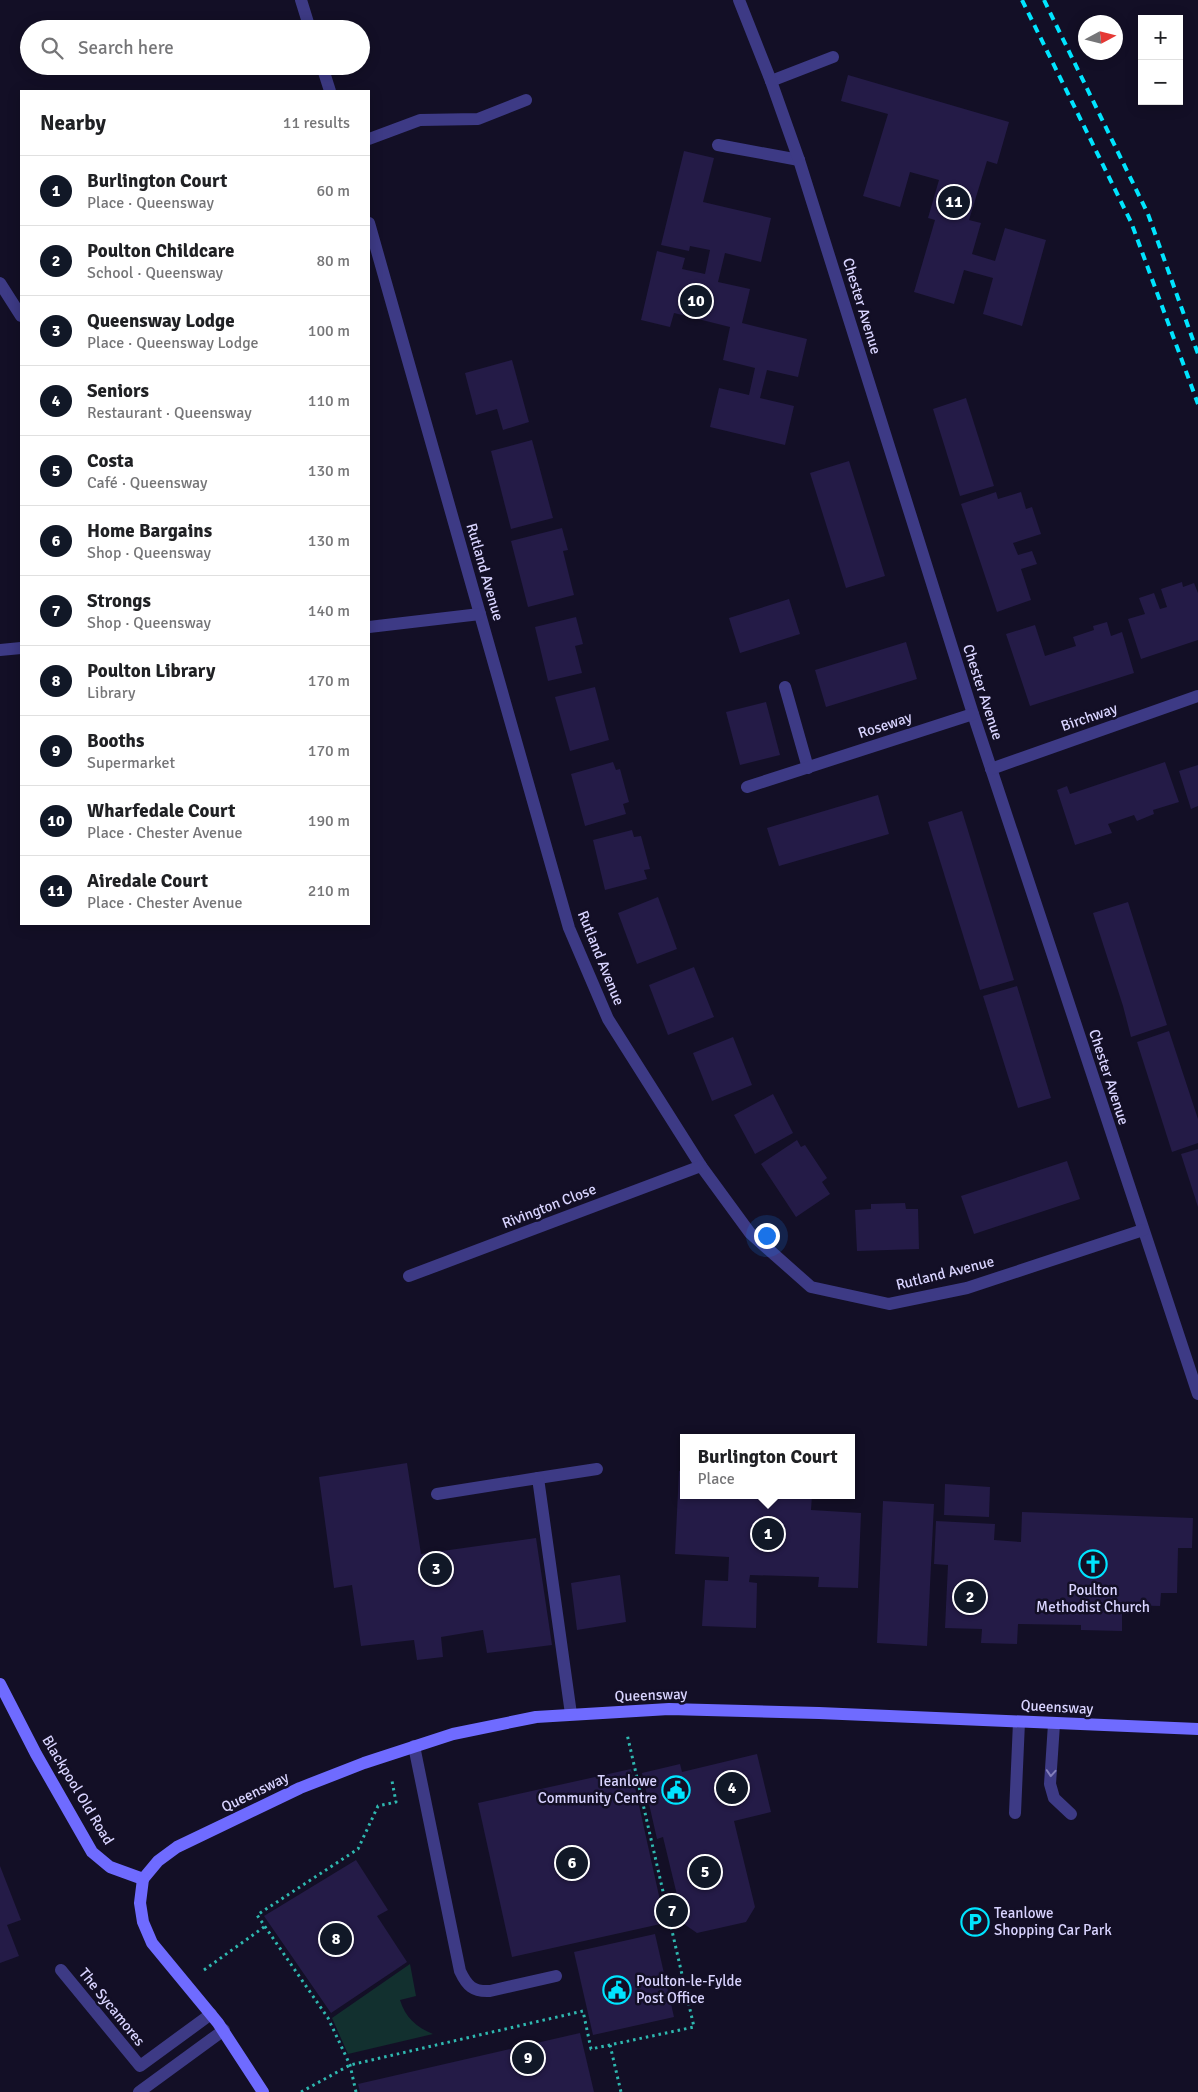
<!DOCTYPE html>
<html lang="en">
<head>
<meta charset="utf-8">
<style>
	:root { --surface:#fff; --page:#f6f6f6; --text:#202124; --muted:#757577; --line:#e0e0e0; --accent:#111827 }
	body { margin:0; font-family:Signika,sans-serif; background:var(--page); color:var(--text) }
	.controls { position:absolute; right:15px; top:15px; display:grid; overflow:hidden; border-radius:0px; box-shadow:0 2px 12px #0003 }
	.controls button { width:45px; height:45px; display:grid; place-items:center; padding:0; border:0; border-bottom:1px solid var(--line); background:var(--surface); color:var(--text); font:25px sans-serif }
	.compass { position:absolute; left:1078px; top:15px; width:45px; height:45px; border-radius:50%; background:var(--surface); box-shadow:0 2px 12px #0003; rotate:83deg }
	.you { position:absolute; left:766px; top:1235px; width:18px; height:18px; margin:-12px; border:4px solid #fff; border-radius:50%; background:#1a73e8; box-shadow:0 0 0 8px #1a73e833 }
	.badge { display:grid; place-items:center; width:32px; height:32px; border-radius:50%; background:var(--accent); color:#fff; font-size:16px; font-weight:700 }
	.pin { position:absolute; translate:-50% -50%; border:2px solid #fff; box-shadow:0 1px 5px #0006 }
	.popup { position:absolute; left:680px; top:1434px; width:175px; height:65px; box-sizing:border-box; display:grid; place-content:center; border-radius:0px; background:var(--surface); filter:drop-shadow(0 1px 4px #0005); font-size:16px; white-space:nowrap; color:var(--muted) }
	.popup b { font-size:19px; color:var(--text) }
	.popup::after { content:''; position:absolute; left:50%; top:100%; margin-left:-10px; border:10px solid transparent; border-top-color:var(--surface) }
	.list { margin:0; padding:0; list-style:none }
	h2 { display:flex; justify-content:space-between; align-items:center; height:65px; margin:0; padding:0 20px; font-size:21px }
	h2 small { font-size:16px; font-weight:400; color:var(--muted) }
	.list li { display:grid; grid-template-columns:32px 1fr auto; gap:15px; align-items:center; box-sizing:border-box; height:70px; padding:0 20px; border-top:1px solid var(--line) }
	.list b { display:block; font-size:19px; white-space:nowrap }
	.list p { margin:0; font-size:16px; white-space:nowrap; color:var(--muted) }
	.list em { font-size:16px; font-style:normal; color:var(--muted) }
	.icon { flex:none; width:28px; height:28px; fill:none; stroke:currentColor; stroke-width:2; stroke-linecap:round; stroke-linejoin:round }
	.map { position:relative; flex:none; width:1198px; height:2092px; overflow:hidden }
	.search { position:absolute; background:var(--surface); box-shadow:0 2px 12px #0003; left:20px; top:20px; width:350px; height:55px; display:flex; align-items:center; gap:12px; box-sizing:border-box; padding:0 18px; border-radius:28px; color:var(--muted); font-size:19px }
	.panel { position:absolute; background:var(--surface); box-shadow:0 2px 12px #0003; left:20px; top:90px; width:350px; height:835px; border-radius:0px }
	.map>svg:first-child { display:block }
	.green { fill:#12302f }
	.building { fill:#241b47 }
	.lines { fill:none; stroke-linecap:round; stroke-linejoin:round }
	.path { stroke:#2fb8b0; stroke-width:3; stroke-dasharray:2.5 4; stroke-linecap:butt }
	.lane { stroke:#3d3a85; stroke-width:12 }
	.street { stroke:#3d3a85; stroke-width:12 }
	.secondary { stroke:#6f6bff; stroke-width:12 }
	.rail { stroke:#00e5ff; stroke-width:4; stroke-dasharray:8 6; stroke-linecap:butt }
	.oneway { stroke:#837fbc }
	.labels { text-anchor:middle; stroke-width:5; stroke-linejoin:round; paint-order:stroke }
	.street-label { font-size:15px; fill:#d9d4ff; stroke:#130f26 }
	.poi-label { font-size:15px; fill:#d9d4ff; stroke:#130f26; text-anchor:start }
</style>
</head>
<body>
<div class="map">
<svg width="1198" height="2092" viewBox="0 0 1198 2092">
	<rect width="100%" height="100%" fill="#130f26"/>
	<path class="green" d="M410,1964L416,1996L400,2000C405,2017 416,2027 433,2034L348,2054L332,2018Z"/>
	<g class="building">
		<polygon points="848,75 1009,122 997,164 987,161 969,220 981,223 972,254 995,261 1005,228 1046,240 1022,326 983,314 993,278 964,270 954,304 914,292 935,220 928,218 939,180 910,172 900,207 863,196 888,114 841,101"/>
		<polygon points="684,151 714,158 703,202 771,218 761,262 725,253 718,282 750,289 742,323 807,339 798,377 767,370 760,398 794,406 785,445 710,427 719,388 749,395 755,368 723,360 730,327 674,313 670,327 641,320 657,251 685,258 682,269 705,274 710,250 690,246 689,251 661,245"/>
		<polygon points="512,360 529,422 503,430 497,409 476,415 465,373"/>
		<polygon points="966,398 994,486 960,496 933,409"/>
		<polygon points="532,440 553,518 511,529 491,451"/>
		<polygon points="849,461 885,576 846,588 810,473"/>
		<polygon points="996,492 998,499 1021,492 1026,509 1032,507 1041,534 1013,543 1018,555 1032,551 1037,564 1021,569 1031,600 997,612 961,504"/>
		<polygon points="562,528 568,550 563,551 574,595 528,607 511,541"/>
		<polygon points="1182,582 1183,587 1194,583 1198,593 1198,640 1141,659 1128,619 1145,614 1139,598 1154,593 1160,609 1167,607 1161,589"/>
		<polygon points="789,599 800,634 740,653 729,618"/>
		<polygon points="576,617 583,644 575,646 582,673 548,681 535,627"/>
		<polygon points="1107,622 1111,636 1122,632 1134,673 1030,706 1006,634 1035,625 1045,656 1076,646 1073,637 1094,630 1093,626"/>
		<polygon points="906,642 917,679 826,707 815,670"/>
		<polygon points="595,687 609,740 570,751 555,697"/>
		<polygon points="766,702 780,755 740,765 726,712"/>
		<polygon points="613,762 616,770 620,769 629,802 623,804 626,814 585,826 571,774"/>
		<polygon points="1165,762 1179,802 1153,810 1154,814 1137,821 1134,815 1108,824 1112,833 1075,845 1057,790 1067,786 1070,794"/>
		<polygon points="1198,765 1198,806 1191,809 1179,771"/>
		<polygon points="878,795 889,834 779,866 767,828"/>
		<polygon points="962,811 1014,980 980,990 928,822"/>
		<polygon points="632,830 634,837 641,836 650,869 644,870 647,879 605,890 593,840"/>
		<polygon points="658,897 677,949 637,964 618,913"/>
		<polygon points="1128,902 1167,1025 1131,1037 1123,1006 1093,913"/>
		<polygon points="694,967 714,1017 668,1035 649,985"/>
		<polygon points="1017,986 1051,1098 1018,1108 983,996"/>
		<polygon points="1169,1031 1198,1119 1198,1143 1172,1152 1137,1042"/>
		<polygon points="733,1037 752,1085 712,1101 693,1053"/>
		<polygon points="773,1094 793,1133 755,1154 734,1115"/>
		<polygon points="797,1140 801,1147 805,1145 827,1178 822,1182 830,1194 796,1217 761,1164"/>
		<polygon points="1198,1149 1198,1207 1181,1154"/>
		<polygon points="1067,1161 1080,1199 974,1234 961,1196"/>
		<polygon points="905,1203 906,1209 918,1209 919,1249 857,1251 855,1210 871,1209 871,1204"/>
		<polygon points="407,1463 421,1554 536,1538 552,1645 487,1653 483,1630 441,1637 443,1657 417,1660 414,1640 361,1646 352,1585 334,1588 319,1477"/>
		<polygon points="679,1471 684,1471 684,1495 812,1495 811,1510 861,1513 858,1588 818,1587 819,1577 750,1575 749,1582 757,1583 756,1628 702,1626 705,1580 728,1581 729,1557 675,1554"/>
		<polygon points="945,1484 990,1487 989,1517 944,1515"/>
		<polygon points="883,1501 934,1504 927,1646 877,1643"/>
		<polygon points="1022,1512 1193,1518 1192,1548 1178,1548 1177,1593 1161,1593 1160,1606 1122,1605 1122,1631 1081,1630 1081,1625 1018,1624 1017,1644 981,1643 982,1629 945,1628 948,1565 934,1564 936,1521 995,1524 994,1540 1021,1542"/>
		<polygon points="620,1575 626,1622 577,1630 571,1583"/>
		<polygon points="757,1754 771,1812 734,1821 755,1907 746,1922 697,1933 684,1924 663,1837 657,1839 642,1773 680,1764 682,1772"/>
		<polygon points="631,1769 665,1923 512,1957 478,1803"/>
		<polygon points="356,1860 388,1910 377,1916 407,1962 331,2013 264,1916"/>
		<polygon points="0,1866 21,1920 7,1925 19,1956 0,1963"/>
		<polygon points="655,1934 674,2017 593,2035 574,1952"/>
		<polygon points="580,2033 594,2092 360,2092 358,2084"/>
	</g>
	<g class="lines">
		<g class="path">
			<polyline points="204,1970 264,1927"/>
			<polyline points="610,2045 621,2092"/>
			<polyline points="301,2092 350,2065 583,2011 591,2049 694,2027 627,1734"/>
			<polyline points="356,2092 350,2065 328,2018 257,1915 358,1849 378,1806 396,1802 392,1781 394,1780"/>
		</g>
		<g class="lane">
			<polyline points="771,81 833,57"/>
			<polyline points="718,145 799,160"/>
			<polyline points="1054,1724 1050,1784 1054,1798 1071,1814"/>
			<path d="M414,1746L460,1971C467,1986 473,1992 490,1991L556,1976"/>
			<polyline points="1015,1813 1019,1722"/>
			<polyline points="139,2092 224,2030"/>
		</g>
		<g class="street">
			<polyline points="301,0 310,29"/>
			<polyline points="739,0 771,81 799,160 973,714 1198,1394"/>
			<polyline points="322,66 330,91"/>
			<polyline points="369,139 420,120 478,119 526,100"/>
			<polyline points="369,223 569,928 608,1019 701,1166 750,1233 811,1287 889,1304 967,1288 1143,1230"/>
			<polyline points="0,283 21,316"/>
			<polyline points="369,627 480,614"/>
			<polyline points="0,650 21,648"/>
			<polyline points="785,687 808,768"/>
			<polyline points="991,769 1198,696"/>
			<polyline points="747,787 973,714"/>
			<polyline points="409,1276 701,1166"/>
			<polyline points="538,1478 597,1469"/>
			<polyline points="437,1494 538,1478 571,1714"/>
			<polyline points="61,1970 140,2066 211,2014"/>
		</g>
		<g class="secondary">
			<polyline points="0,1684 36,1754 92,1852 110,1867 143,1879"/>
			<polyline points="143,1879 158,1861 177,1847 300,1788 364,1763 453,1734 536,1717 669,1709 819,1713 1198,1729"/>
			<polyline points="143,1879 140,1903 143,1922 152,1943 218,2023 263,2092"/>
		</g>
		<g class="rail">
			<polyline points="1022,0 1131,222 1198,404"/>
			<polyline points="1044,0 1148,214 1198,354"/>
		</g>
	</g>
	<defs><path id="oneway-chevron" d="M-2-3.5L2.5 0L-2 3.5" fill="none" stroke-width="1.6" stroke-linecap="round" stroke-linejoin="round" transform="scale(1.25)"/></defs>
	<use class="oneway" href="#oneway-chevron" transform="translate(1051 1773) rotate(94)"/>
	<defs>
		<g id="church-ring" transform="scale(1.4375)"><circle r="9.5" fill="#130f26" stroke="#00e5ff" stroke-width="1.5"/><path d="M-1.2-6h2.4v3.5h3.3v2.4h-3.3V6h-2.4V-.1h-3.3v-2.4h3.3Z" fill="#00e5ff"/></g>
		<g id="civic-ring" transform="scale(1.4375)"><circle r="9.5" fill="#130f26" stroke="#00e5ff" stroke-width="1.5"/><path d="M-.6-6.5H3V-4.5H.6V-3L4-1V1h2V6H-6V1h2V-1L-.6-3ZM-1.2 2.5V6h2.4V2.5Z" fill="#00e5ff"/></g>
		<g id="parking-ring" transform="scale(1.4375)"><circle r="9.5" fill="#130f26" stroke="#00e5ff" stroke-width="1.5"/><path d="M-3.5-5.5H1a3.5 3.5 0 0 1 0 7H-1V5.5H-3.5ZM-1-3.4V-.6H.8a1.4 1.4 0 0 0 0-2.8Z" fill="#00e5ff"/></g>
	</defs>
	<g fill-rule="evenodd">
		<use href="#church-ring" x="1093" y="1564"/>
		<use href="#civic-ring" x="676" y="1790"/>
		<use href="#parking-ring" x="975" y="1922"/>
		<use href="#civic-ring" x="617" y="1990"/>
	</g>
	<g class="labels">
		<g class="street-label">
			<text transform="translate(862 306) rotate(73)" y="5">Chester Avenue</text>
			<text transform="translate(485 572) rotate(74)" y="5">Rutland Avenue</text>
			<text transform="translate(983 692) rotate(72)" y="5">Chester Avenue</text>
			<text transform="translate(1089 717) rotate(-19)" y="5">Birchway</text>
			<text transform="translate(885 725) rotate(-18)" y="5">Roseway</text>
			<text transform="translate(601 958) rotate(68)" y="5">Rutland Avenue</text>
			<text transform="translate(1109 1077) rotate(72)" y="5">Chester Avenue</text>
			<text transform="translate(549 1206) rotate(-21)" y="5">Rivington Close</text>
			<text transform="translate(945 1273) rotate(-14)" y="5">Rutland Avenue</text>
			<text transform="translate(651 1695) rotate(-2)" y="5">Queensway</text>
			<text transform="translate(1057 1707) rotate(3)" y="5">Queensway</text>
			<text transform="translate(78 1790) rotate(59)" y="5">Blackpool Old Road</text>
			<text transform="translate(255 1792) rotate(-26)" y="5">Queensway</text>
			<text transform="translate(112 2007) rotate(51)" y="5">The Sycamores</text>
		</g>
		<g class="poi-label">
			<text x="1093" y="1595" text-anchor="middle">Poulton<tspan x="1093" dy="17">Methodist Church</tspan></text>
			<text x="657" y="1786" text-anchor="end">Teanlowe<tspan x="657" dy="17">Community Centre</tspan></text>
			<text x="994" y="1918">Teanlowe<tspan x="994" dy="17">Shopping Car Park</tspan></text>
			<text x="636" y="1986">Poulton-le-Fylde<tspan x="636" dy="17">Post Office</tspan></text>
		</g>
	</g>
</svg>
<div class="controls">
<button>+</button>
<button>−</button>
</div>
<svg class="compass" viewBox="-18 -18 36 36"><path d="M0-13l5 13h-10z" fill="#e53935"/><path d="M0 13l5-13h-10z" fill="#757577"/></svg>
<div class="you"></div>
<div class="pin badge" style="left:768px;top:1534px">1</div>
<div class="popup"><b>Burlington Court</b>Place</div>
<div class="pin badge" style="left:970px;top:1597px">2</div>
<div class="pin badge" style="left:436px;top:1569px">3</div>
<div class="pin badge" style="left:732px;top:1788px">4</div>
<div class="pin badge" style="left:705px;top:1872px">5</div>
<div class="pin badge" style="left:572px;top:1863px">6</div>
<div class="pin badge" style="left:672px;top:1911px">7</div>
<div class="pin badge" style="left:336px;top:1939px">8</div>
<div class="pin badge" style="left:528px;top:2058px">9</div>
<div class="pin badge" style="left:696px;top:301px">10</div>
<div class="pin badge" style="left:954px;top:202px">11</div>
<div class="search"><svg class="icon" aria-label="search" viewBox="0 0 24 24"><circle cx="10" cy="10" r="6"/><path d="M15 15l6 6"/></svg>Search here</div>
<section class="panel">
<h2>Nearby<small>11 results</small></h2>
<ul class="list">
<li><span class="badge">1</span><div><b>Burlington Court</b><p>Place · Queensway</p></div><em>60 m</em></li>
<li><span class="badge">2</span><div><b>Poulton Childcare</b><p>School · Queensway</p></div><em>80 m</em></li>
<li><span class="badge">3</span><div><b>Queensway Lodge</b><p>Place · Queensway Lodge</p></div><em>100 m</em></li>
<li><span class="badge">4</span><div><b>Seniors</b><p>Restaurant · Queensway</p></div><em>110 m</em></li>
<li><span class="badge">5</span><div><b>Costa</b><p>Café · Queensway</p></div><em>130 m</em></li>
<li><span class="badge">6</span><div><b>Home Bargains</b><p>Shop · Queensway</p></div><em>130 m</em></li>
<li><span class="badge">7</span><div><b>Strongs</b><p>Shop · Queensway</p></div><em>140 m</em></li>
<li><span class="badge">8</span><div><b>Poulton Library</b><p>Library</p></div><em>170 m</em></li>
<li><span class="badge">9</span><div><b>Booths</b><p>Supermarket</p></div><em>170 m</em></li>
<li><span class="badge">10</span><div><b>Wharfedale Court</b><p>Place · Chester Avenue</p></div><em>190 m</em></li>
<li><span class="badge">11</span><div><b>Airedale Court</b><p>Place · Chester Avenue</p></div><em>210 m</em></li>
</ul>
</section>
</div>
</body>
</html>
